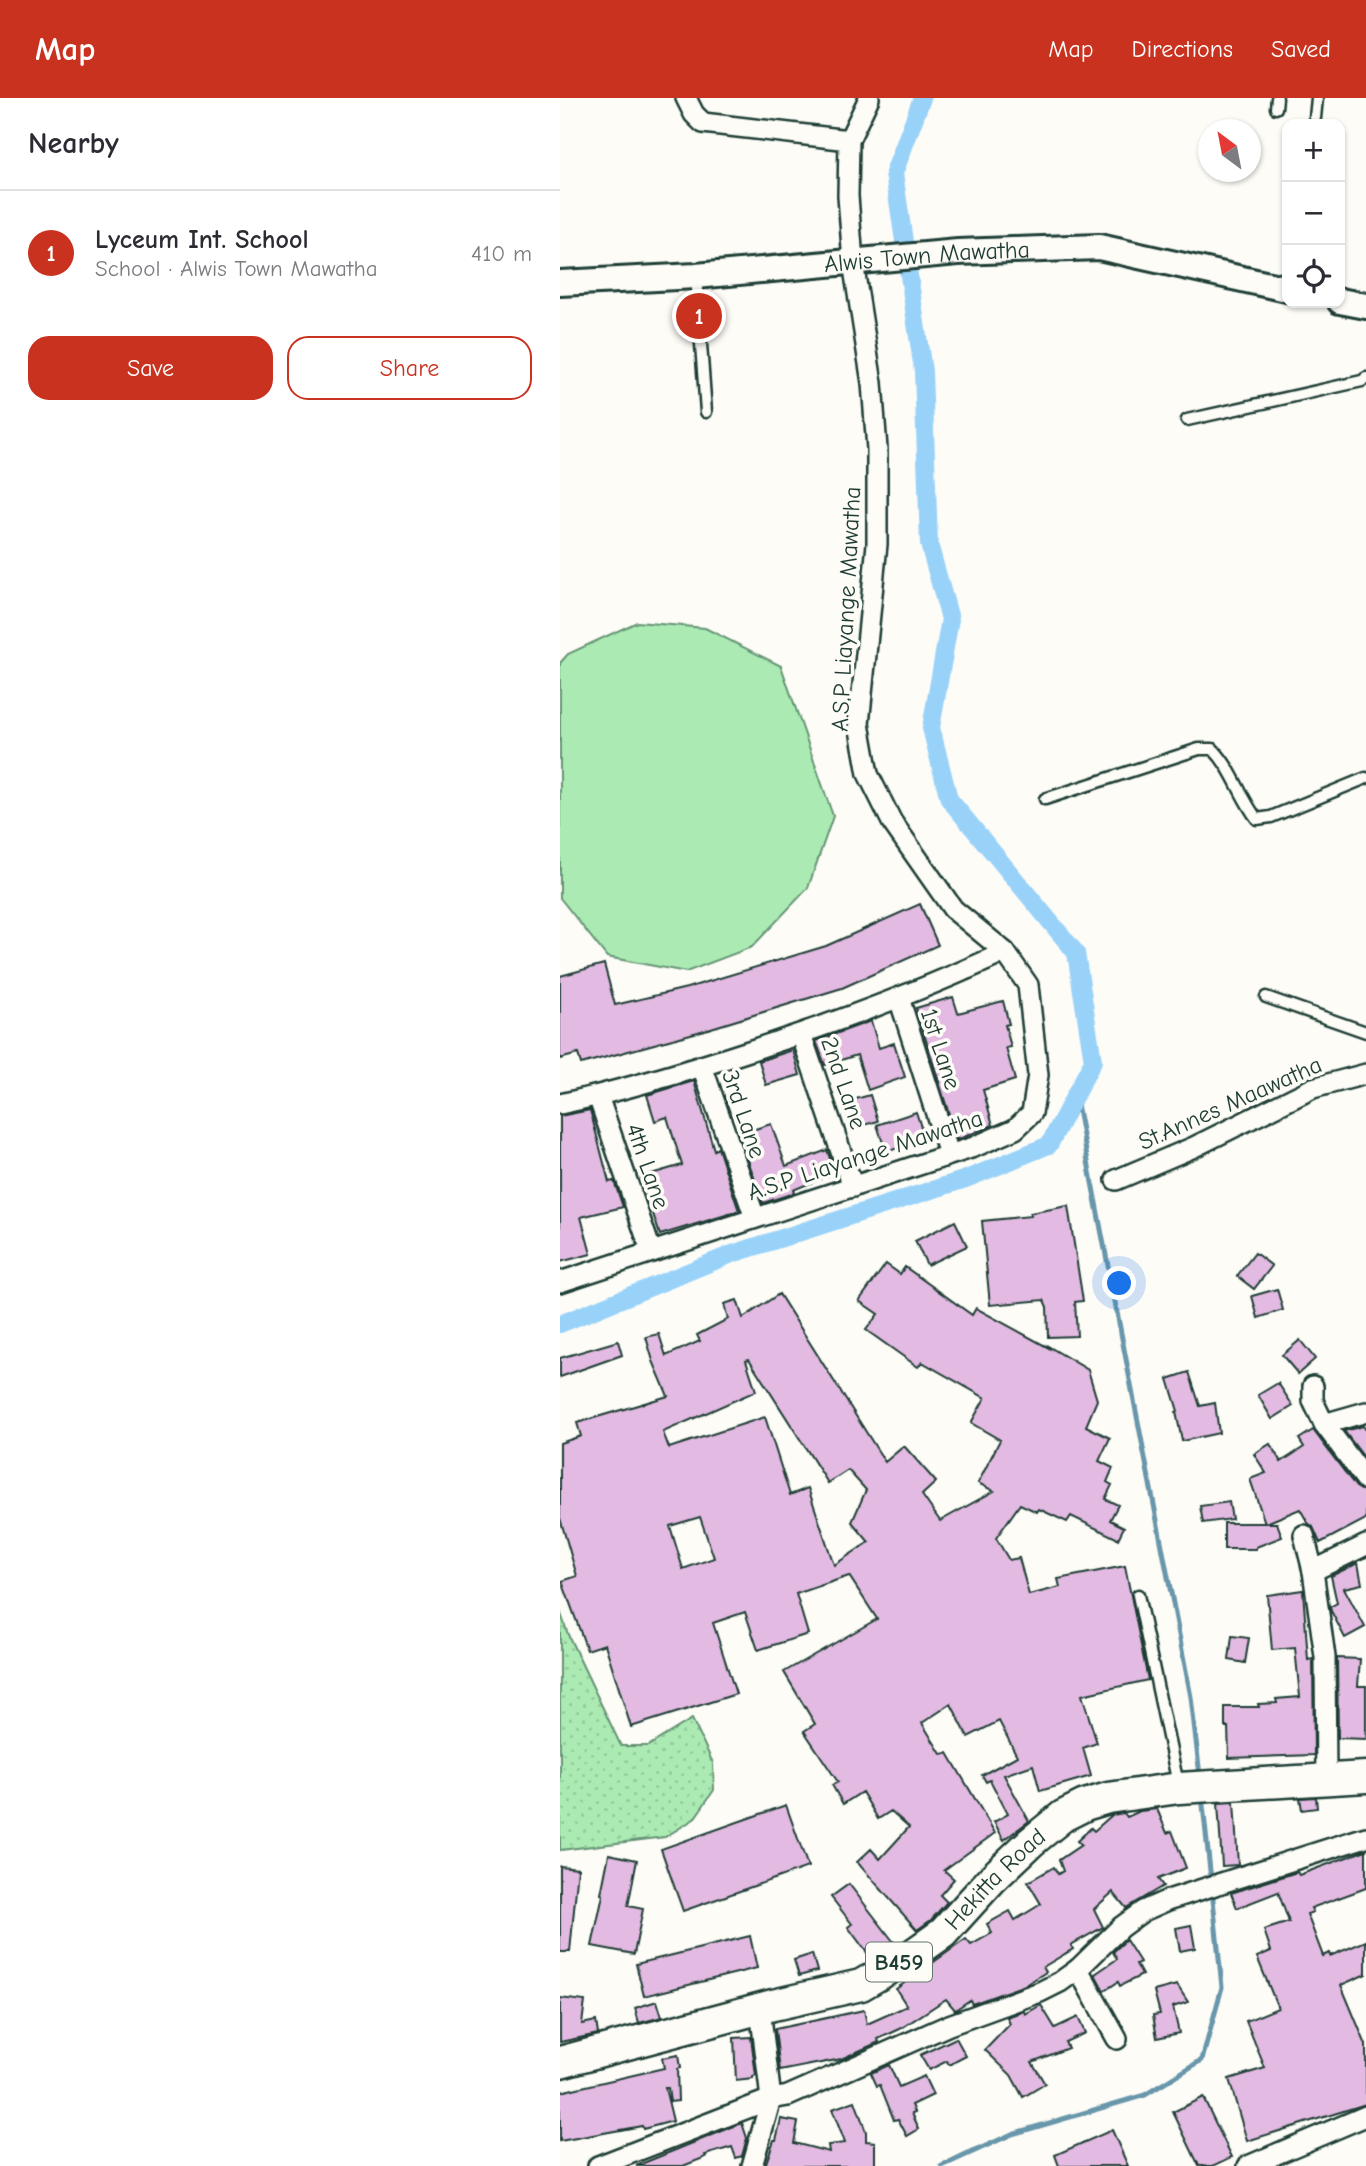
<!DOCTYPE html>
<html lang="en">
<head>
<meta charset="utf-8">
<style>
	:root { --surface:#fff; --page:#f2f2f3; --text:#2b2b33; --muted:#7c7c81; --line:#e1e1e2; --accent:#c8321e }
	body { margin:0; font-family:"Comic Neue",sans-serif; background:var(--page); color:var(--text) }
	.controls { position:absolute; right:21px; top:21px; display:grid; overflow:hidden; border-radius:14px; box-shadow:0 2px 5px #0004 }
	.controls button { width:63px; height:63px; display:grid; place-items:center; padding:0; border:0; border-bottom:2px solid var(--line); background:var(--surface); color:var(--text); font:35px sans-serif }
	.compass { position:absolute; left:638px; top:21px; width:63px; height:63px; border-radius:50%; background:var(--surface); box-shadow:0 2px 5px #0004; rotate:328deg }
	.you { position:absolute; left:560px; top:1186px; width:24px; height:24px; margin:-18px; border:5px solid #fff; border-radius:50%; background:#1a73e8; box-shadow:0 0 0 10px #1a73e833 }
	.badge { display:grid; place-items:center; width:46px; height:46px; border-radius:50%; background:var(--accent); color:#fff; font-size:23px; font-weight:700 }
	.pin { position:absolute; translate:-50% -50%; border:4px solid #fff; box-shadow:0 2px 7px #0006 }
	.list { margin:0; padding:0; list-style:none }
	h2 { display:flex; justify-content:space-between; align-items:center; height:91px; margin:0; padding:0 28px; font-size:30px }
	h2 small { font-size:23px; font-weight:400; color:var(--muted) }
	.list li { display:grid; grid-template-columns:46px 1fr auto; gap:21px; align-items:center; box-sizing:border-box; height:126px; padding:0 28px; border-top:2px solid var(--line) }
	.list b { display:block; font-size:26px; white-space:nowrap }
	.list p { margin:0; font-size:23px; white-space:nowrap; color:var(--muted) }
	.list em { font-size:23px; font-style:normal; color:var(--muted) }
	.actions { display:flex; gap:14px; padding:21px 28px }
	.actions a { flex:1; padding:16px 0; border:2px solid var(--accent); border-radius:21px; text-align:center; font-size:24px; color:var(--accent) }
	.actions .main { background:var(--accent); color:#fff }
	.icon { flex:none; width:38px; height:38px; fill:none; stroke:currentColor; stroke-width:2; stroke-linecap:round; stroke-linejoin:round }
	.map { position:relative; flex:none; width:806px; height:2068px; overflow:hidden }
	header { display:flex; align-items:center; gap:42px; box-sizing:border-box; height:98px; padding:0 35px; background:var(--accent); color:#fff }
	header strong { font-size:33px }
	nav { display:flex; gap:38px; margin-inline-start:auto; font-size:24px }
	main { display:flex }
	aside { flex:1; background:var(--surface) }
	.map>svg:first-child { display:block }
	.grass { fill:url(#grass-dots); stroke:#659474; stroke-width:2 }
	.pitch { fill:#abebb3; stroke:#659474; stroke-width:2 }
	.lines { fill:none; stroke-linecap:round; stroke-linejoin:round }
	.stream { stroke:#6896aa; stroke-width:5 }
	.canal { stroke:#99d2f9; stroke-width:18 }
	.building { fill:#e3bae2; stroke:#1f3d34; stroke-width:2; fill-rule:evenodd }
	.service-casing { stroke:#1f3d34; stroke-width:15 }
	.minor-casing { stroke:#1f3d34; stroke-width:24 }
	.tertiary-casing { stroke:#1f3d34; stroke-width:30 }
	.primary-casing { stroke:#1f3d34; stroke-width:35 }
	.service { stroke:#fdfcf7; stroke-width:10 }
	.minor { stroke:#fdfcf7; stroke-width:19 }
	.tertiary { stroke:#fdfcf7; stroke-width:24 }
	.primary { stroke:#fdfcf7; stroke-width:30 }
	.labels { text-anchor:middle; stroke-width:7; stroke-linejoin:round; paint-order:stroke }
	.shield { fill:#fdfcf7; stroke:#62766e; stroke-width:2 }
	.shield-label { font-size:23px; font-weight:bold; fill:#1f3d34 }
	.street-label { font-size:24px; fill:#1f3d34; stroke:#fdfcf7 }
</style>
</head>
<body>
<header>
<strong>Map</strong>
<nav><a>Map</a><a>Directions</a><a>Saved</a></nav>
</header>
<main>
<aside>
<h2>Nearby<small></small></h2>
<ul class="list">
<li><span class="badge">1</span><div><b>Lyceum Int. School</b><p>School · Alwis Town Mawatha</p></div><em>410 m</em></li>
</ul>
<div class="actions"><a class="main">Save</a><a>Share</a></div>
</aside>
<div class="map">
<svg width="806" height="2068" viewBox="0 0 806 2068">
	<defs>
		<pattern id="grass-dots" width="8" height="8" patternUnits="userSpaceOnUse" patternTransform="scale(1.75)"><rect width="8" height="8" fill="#abebb3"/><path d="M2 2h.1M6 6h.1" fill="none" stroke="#93ca9b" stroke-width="1.8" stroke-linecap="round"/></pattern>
	</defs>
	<rect width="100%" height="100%" fill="#fdfcf7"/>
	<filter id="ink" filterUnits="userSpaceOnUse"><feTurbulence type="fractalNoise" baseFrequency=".0143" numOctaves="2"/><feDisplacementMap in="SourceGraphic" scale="14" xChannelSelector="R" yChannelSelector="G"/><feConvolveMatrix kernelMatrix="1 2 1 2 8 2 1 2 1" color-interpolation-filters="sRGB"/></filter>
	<g filter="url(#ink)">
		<polygon class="grass" points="0,1513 9,1539 61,1648 88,1648 132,1621 153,1665 154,1692 134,1721 105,1739 0,1752"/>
		<polygon class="pitch" points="77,524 145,530 221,568 273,718 248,790 192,849 126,874 47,859 0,800 0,565 8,556"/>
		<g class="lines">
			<g class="stream">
				<polyline points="515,996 631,1599 640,1678"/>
				<polyline points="642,1698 651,1782"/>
				<polyline points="382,2068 452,2036 585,1997 642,1962 662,1889 652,1792"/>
			</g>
			<polyline class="canal" points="0,1226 172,1156 406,1081 489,1047 533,963 516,855 389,701 371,630 390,521 369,446 363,273 334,75 362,0"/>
		</g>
		<g class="building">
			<polygon points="360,806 378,847 282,890 138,934 21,966 18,956 0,961 0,878 44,866 55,907 127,890 266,848"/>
			<polygon points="393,899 398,915 443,903 449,926 445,927 451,949 446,950 455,982 423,992 433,1027 397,1042 356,910"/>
			<polygon points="311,923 319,950 334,945 345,979 308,992 297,957 265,967 256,943"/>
			<polygon points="233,952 240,977 206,987 199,963"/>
			<polygon points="134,983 154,1052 158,1050 179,1113 100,1137 81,1079 122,1067 107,1019 95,1023 87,997"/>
			<polygon points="310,997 318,1023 297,1029 289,1003"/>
			<polygon points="30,1012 49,1084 54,1083 63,1109 21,1119 31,1156 0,1164 0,1018"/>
			<polygon points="356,1014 365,1041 326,1054 317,1027"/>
			<polygon points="211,1026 226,1068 267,1052 275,1075 233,1092 234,1095 203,1105 179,1036"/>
			<polygon points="508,1108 523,1203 515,1204 517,1238 488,1239 487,1209 484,1202 430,1207 422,1123 471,1118 470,1115"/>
			<polygon points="395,1123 407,1148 367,1167 355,1143"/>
			<polygon points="695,1155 712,1168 694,1191 677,1178"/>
			<path d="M326,1166L340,1176L345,1169L412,1217L416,1210L489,1250L488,1248L528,1272L537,1302L526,1328L550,1340L539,1363L553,1370L547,1384L552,1387L545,1401L558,1407L550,1422L564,1429L558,1441L511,1418L507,1424L479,1411L477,1414L460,1406L436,1440L449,1462L459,1460L469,1497L500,1489L498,1481L565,1468L588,1582L522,1597L537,1645L523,1650L531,1678L480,1693L473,1667L444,1677L469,1723L444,1742L434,1724L448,1716L430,1682L426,1684L422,1677L457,1658L439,1623L408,1639L391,1606L362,1625L381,1656L388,1655L435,1735L384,1772L394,1781L380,1797L387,1804L371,1822L357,1832L297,1764L311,1751L320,1761L349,1729L331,1713L318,1721L302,1694L283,1706L272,1687L278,1684L244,1633L255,1626L224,1574L317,1521L289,1478L236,1496L248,1536L198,1552L185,1514L153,1525L176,1596L71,1629L45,1546L27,1552L2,1483L17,1478L0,1420V1345L21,1338L17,1325L108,1298L93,1263L86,1239L99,1236L106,1258L140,1243L137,1237L168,1221L164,1206L177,1202L183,1220L219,1196L325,1364L344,1348L376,1384L362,1397L380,1423L434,1393L418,1385L440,1342L411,1325L425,1300L362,1264L358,1269L306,1232L318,1216L299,1203ZM189,1261L268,1385L288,1372L306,1392L292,1424L309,1444L274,1467L248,1390L230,1397L205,1319L109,1350L103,1334L196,1293L186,1262ZM140,1419L154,1460L123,1471L110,1428Z"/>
			<polygon points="717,1191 723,1212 698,1220 692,1198"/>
			<polygon points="740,1242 755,1261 738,1276 722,1257"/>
			<polygon points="58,1243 62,1257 0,1279 0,1260"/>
			<polygon points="629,1274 640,1308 655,1305 659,1335 622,1343 616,1314 618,1313 608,1281"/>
			<polygon points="718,1285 733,1308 712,1321 698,1297"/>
			<polygon points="803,1328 806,1332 806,1362 784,1333"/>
			<polygon points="753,1332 796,1389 806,1394 806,1421 760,1445 753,1429 748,1425 740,1411 706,1425 717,1425 722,1439 696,1449 696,1451 664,1451 664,1425 705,1425 690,1381 706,1375 694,1356 710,1346 721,1364 744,1349 739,1341"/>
			<polygon points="669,1404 672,1421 643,1425 640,1408"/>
			<polygon points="798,1465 802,1486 784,1490 805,1529 785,1540 771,1513 770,1509 777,1505 771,1478"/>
			<polygon points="743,1492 748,1562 753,1561 754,1657 669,1660 668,1629 665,1629 665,1609 699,1609 698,1606 717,1605 716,1601 740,1599 735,1550 712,1552 707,1497"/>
			<polygon points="672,1538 689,1540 685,1565 669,1562"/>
			<polygon points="777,1560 800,1561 798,1588 806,1588 806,1641 778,1640"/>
			<polygon points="756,1699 757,1710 742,1712 740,1700"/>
			<polygon points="674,1704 678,1767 662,1768 658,1705"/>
			<polygon points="226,1707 248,1769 123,1813 101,1751"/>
			<polygon points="597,1711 607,1735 612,1733 626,1770 598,1781 603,1788 566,1810 553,1794 534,1811 543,1829 511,1847 513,1851 483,1869 486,1874 465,1887 412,1906 410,1902 395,1912 386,1901 340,1931 318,1941 319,1944 281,1961 220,1973 215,1931 304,1912 307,1926 347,1908 336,1891 406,1841 411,1847 432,1835 427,1826 450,1813 455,1822 481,1806 468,1784 494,1769 498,1776 503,1773 499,1762 521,1747 517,1743 531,1730 534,1733 552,1717 564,1715 567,1719 580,1713"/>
			<polygon points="806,1752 806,1790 751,1810 753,1814 747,1816 763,1858 769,1855 770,1858 806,1843 806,1876 781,1887 806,1947 806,2006 687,2043 669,1981 705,1970 686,1923 718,1910 697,1859 711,1853 704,1832 729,1824 718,1794 677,1810 671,1795 737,1774 739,1777"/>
			<polygon points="49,1756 77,1762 68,1808 83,1811 74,1856 32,1848 43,1797 41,1796"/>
			<polygon points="0,1768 18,1770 10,1854 0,1854"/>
			<polygon points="289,1786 333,1843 311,1860 288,1829 292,1826 271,1799"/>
			<polygon points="631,1827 635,1850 620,1853 616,1830"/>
			<polygon points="190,1838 197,1870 84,1898 76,1866"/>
			<polygon points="566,1842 580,1864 576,1866 582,1877 560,1888 558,1884 544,1893 535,1876 557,1861 553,1854"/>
			<polygon points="252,1856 257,1873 239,1878 234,1862"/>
			<polygon points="617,1887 628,1904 613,1909 619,1935 597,1940 593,1917 600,1916 594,1893"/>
			<polygon points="0,1900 25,1903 22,1926 36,1923 38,1936 0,1944"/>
			<polygon points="97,1903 102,1919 79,1925 75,1910"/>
			<polygon points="481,1907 495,1930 518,1919 525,1935 505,1944 508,1950 472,1964 485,1986 463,1999 451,1977 425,1952 450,1926 447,1919 464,1913 465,1916"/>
			<polygon points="191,1939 196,1978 193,1979 193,1981 176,1983 174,1940"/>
			<polygon points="396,1940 406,1958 389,1967 387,1963 369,1972 360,1957"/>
			<polygon points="118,1957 120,1970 117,1971 118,2003 110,2004 108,1990 105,1990 113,2023 83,2031 82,2028 0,2043 0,1994 104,1970 102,1960"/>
			<polygon points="329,1967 339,1989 364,1978 373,1997 352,2007 355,2014 352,2015 359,2031 347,2038 338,2021 334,2022 320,1987 317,1988 311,1975"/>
			<polygon points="643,1999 672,2059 653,2068 639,2068 613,2014"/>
			<polygon points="295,2003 306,2034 306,2043 315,2044 315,2068 205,2068 214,2042 216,2042 221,2021 238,2024 234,2045 269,2054 268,2047 285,2045 272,2011"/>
			<polygon points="182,2025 187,2040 182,2058 176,2060 172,2049 145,2057 146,2059 123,2068 76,2068"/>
			<polygon points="552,2032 568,2068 499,2068 495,2057"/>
		</g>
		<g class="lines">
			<g class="service-casing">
				<g id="service">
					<polyline points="716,10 717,0"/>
					<polyline points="755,20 757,0"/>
					<polyline points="136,178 146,314"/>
					<polyline points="627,322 802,283 806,280"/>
					<path d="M485,701L639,651H653C673,671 680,699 697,721L711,719L806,680"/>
					<polyline points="706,899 806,934"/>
					<polyline points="578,1497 618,1686"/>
				</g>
			</g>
			<g class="minor-casing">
				<g id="minor">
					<polyline points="126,0 134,16 143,25 289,42"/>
					<polyline points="339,900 389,1056"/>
					<polyline points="241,936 293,1089"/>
					<polyline points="142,968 195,1120"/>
					<polyline points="38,998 91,1153"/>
					<path d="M0,1006C66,992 131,972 195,951C280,923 364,892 445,854"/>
					<polyline points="556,1082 634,1049 753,990 806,976"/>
					<polyline points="0,1184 414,1049 455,1031 472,1015 478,977 468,887 445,854 393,811 332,724 308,676 299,626 317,446 317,351 312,285 293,164 288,98 289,42 309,0"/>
					<polyline points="753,1288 753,1303 764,1326 806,1382"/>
					<polyline points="764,1326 806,1314"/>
					<polyline points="744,1437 753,1473 765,1559 766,1682"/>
					<polyline points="753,1473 806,1447"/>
					<polyline points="518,1871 557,1941"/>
					<polyline points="38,2068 211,2001 228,1998 389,1927 480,1894 500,1884 518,1871 561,1829 583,1813 608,1802 806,1739"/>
					<polyline points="192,2068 211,2001 200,1911"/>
					<polyline points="688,2068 806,2018"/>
				</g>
			</g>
			<g class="tertiary-casing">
				<g id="tertiary">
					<path id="s1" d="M0,185L136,178L398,154L539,149L727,191"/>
					<polyline points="780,203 806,208"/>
				</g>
			</g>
			<g class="primary-casing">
				<g id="primary">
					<path id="s2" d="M0,1964L213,1907L301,1887L352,1857L383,1835L433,1780L471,1744L503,1718L525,1707L548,1700L619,1690L806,1679"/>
				</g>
			</g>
			<use href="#service" class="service"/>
			<use href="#minor" class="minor"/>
			<use href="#tertiary" class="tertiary"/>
			<use href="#primary" class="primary"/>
		</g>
	</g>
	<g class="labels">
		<rect class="shield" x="306" y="1844.5" width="66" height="39" rx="5"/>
		<g class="shield-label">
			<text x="339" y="1872">B459</text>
		</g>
		<g class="street-label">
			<text dy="8" stroke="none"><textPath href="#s1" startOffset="368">Alwis Town Mawatha</textPath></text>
			<text transform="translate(286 511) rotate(-87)" y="8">A.S.P Liayange Mawatha</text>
			<text transform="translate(381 951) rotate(72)" y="8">1st Lane</text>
			<text transform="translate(284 985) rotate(71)" y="8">2nd Lane</text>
			<text transform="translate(670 1005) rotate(-24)" y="8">St.Annes Maawatha</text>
			<text transform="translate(184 1016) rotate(71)" y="8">3rd Lane</text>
			<text transform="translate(305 1057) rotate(-18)" y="8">A.S.P Liayange Mawatha</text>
			<text transform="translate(88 1068) rotate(71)" y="8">4th Lane</text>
			<text dy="8" stroke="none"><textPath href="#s2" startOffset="483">Hekitta Road</textPath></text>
		</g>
	</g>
</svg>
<div class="controls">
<button>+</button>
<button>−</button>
<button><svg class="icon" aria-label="locate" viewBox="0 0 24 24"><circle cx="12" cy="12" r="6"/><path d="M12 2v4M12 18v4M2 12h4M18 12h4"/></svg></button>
</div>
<svg class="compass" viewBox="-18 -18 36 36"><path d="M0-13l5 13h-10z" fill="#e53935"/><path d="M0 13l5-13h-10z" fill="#7c7c81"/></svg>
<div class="you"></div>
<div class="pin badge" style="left:139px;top:218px">1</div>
</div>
</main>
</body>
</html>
